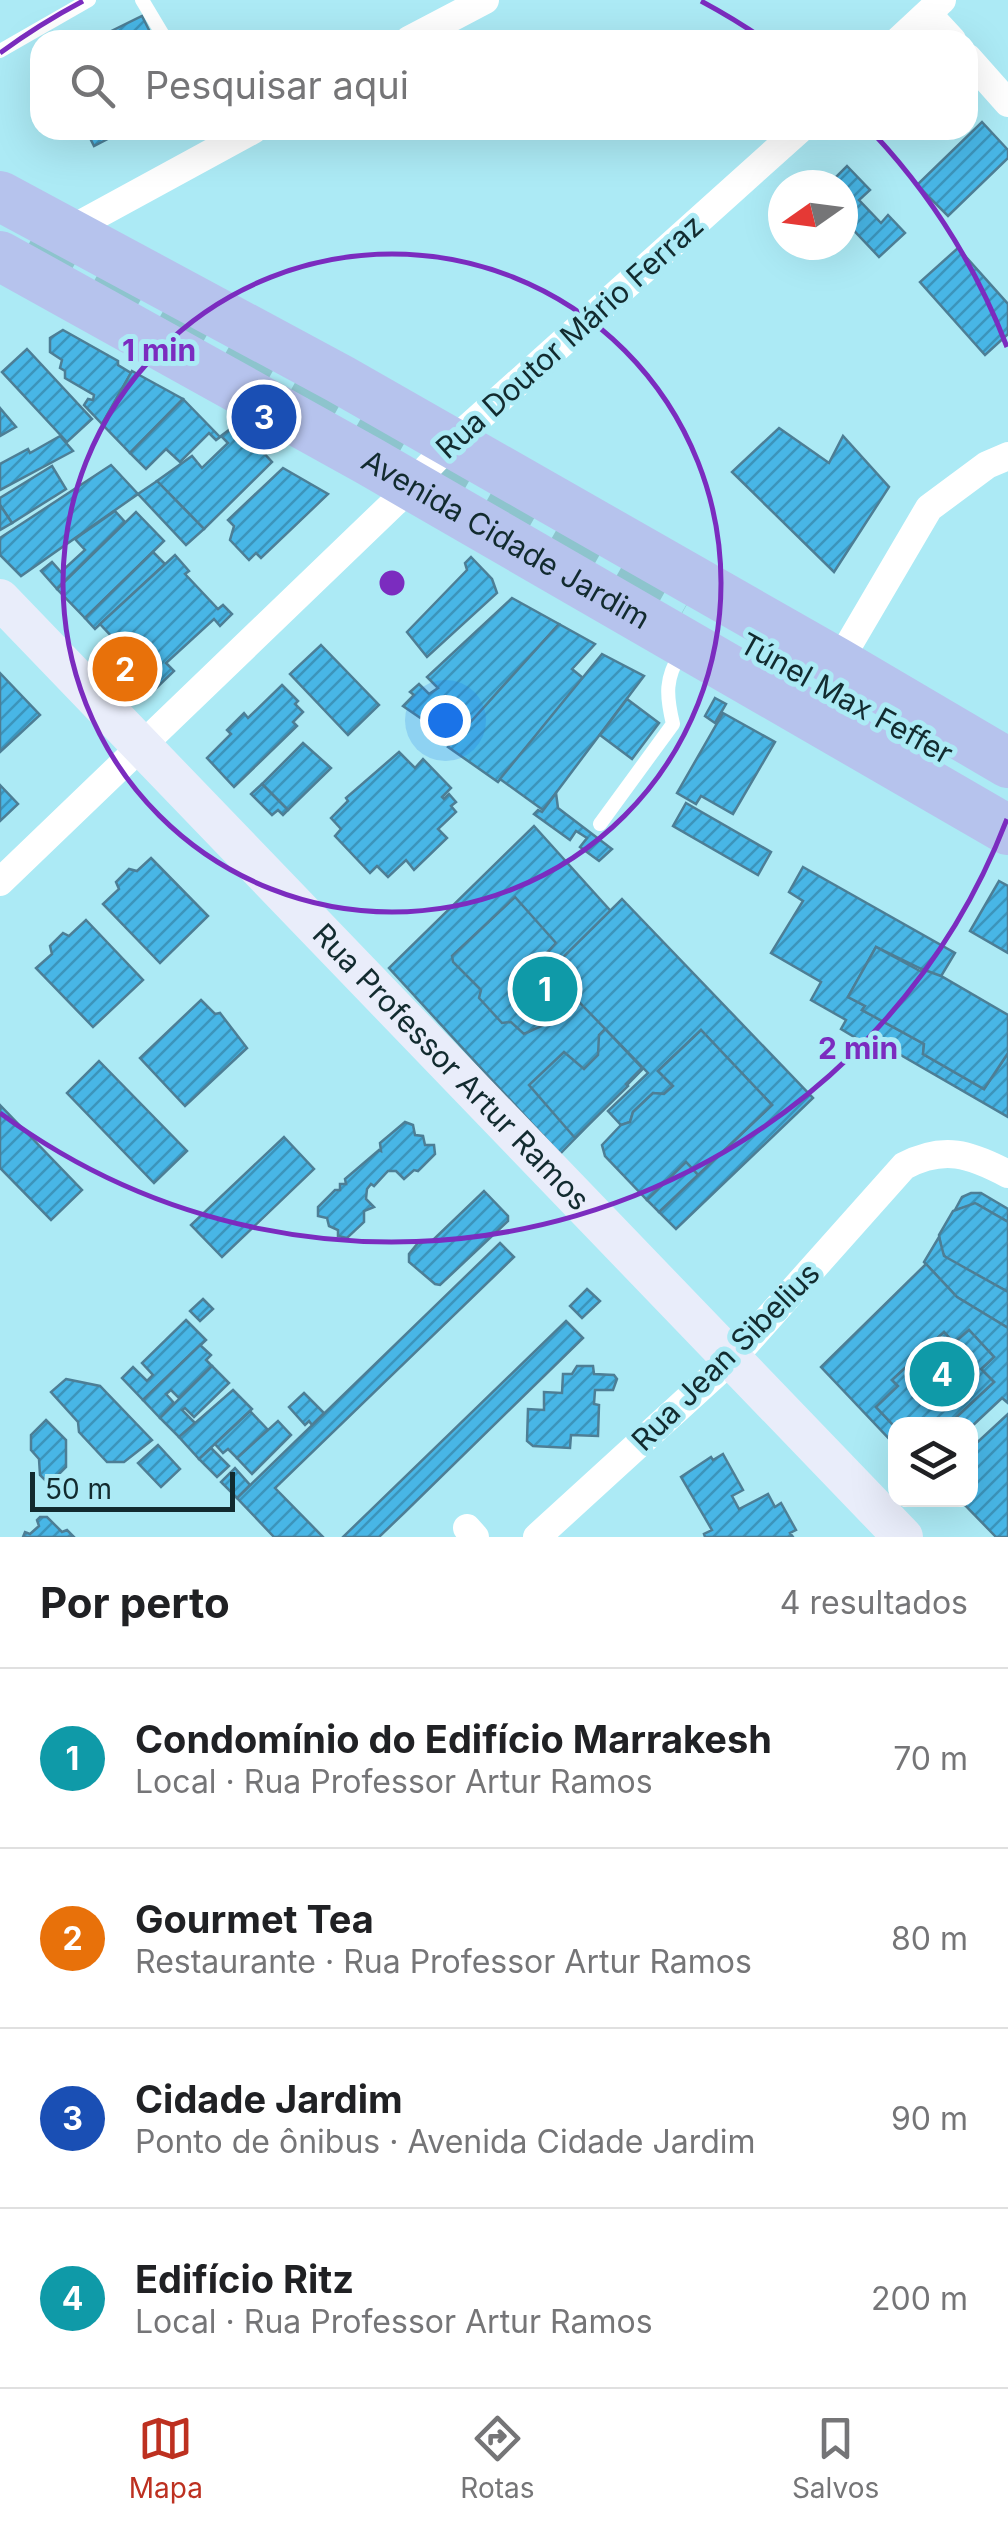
<!DOCTYPE html>
<html lang="pt">
<head>
<meta charset="utf-8">
<style>
	:root { --surface:#fff; --page:#f2f2f2; --text:#202124; --muted:#757577; --line:#e0e0e0; --accent:#bd3020 }
	body { margin:0; font-family:Inter,sans-serif; background:var(--page); color:var(--text) }
	.controls { position:absolute; right:30px; bottom:30px; display:grid; overflow:hidden; border-radius:20px; box-shadow:0 10px 40px #0002 }
	.controls button { width:90px; height:90px; display:grid; place-items:center; padding:0; border:0; border-bottom:2px solid var(--line); background:var(--surface); color:var(--text); font:50px sans-serif }
	.compass { position:absolute; left:768px; top:170px; width:90px; height:90px; border-radius:50%; background:var(--surface); box-shadow:0 10px 40px #0002; rotate:256deg }
	.scale { position:absolute; left:30px; bottom:25px; width:205px; box-sizing:border-box; padding-left:10px; border:5px solid #122b2f; border-top:0; font-size:28px; line-height:35px; white-space:nowrap; color:#122b2f; -webkit-text-stroke:8px #aceaf5; paint-order:stroke }
	.you { position:absolute; left:445px; top:720px; width:35px; height:35px; margin:-25px; border:8px solid #fff; border-radius:50%; background:#1a73e8; box-shadow:0 0 0 15px #1a73e833 }
	.badge { display:grid; place-items:center; width:65px; height:65px; border-radius:50%; background:var(--accent); color:#fff; font-size:32px; font-weight:700 }
	.pin { position:absolute; translate:-50% -50%; border:5px solid #fff; box-shadow:0 2px 10px #0006 }
	.list { margin:0; padding:0; list-style:none }
	h2 { display:flex; justify-content:space-between; align-items:center; height:130px; margin:0; padding:0 40px; font-size:42px }
	h2 small { font-size:32px; font-weight:400; color:var(--muted) }
	.list li { display:grid; grid-template-columns:65px 1fr auto; gap:30px; align-items:center; box-sizing:border-box; height:180px; padding:0 40px; border-top:2px solid var(--line) }
	.list b { display:block; font-size:38px; white-space:nowrap }
	.list p { margin:0; font-size:32px; white-space:nowrap; color:var(--muted) }
	.list em { font-size:32px; font-style:normal; color:var(--muted) }
	.icon { flex:none; width:55px; height:55px; fill:none; stroke:currentColor; stroke-width:2; stroke-linecap:round; stroke-linejoin:round }
	.map { position:relative; flex:none; width:1008px; height:1537px; overflow:hidden }
	.search { position:absolute; background:var(--surface); box-shadow:0 10px 40px #0002; left:30px; right:30px; top:30px; height:110px; display:flex; align-items:center; gap:25px; box-sizing:border-box; padding:0 35px; border-radius:30px; color:var(--muted); font-size:38px }
	.sheet { height:850px; background:var(--surface) }
	nav { display:flex; justify-content:space-around; align-items:center; box-sizing:border-box; height:140px; border-top:2px solid var(--line); background:var(--surface); font-size:28px; color:var(--muted) }
	nav a { display:grid; justify-items:center; gap:5px }
	nav .on { color:var(--accent) }
	.map>svg:first-child { display:block }
	.building { fill:url(#building-hatch); stroke:#4d7e95; stroke-width:2.5 }
	.lines { fill:none; stroke-linecap:round; stroke-linejoin:round }
	.highway-tunnel { stroke:#8dc4cd; stroke-width:50; stroke-dasharray:50 25; stroke-linecap:butt }
	.lane { stroke:#fff; stroke-width:14 }
	.street { stroke:#fff; stroke-width:28 }
	.secondary { stroke:#e9edfa; stroke-width:40 }
	.highway { stroke:#b6c3ed; stroke-width:50 }
	.ring { fill:none; stroke:#7b2cbf; stroke-width:5 }
	.labels { text-anchor:middle; stroke-width:10; stroke-linejoin:round; paint-order:stroke }
	.street-label { font-size:30px; fill:#122b2f; stroke:#aceaf5 }
	.centre { fill:#7b2cbf; stroke:#aceaf5; stroke-width:5 }
	.ring-label { font-size:30px; text-anchor:middle; font-weight:bold; fill:#7b2cbf; stroke:#aceaf5; stroke-width:10; stroke-linejoin:round; paint-order:stroke }
</style>
</head>
<body>
<div class="map">
<svg width="1008" height="1537" viewBox="0 0 1008 1537">
	<defs>
		<pattern id="building-hatch" width="6" height="6" patternUnits="userSpaceOnUse" patternTransform="scale(2.5)"><rect width="6" height="6" fill="#48b6e6"/><path d="M-1 1l2-2M0 6l6-6M5 7l2-2" fill="none" stroke="#3b94bb"/></pattern>
	</defs>
	<rect width="100%" height="100%" fill="#aceaf5"/>
	<g class="building">
		<polygon points="142,16 154,40 93,40"/>
		<polygon points="982,122 1008,150 1008,158 948,216 917,185"/>
		<polygon points="86,130 125,130 94,146"/>
		<polygon points="847,166 870,190 859,200 881,223 888,215 905,233 879,257 843,219 843,185 828,185"/>
		<polygon points="958,248 1008,304 1008,334 985,355 920,282"/>
		<polygon points="63,330 118,361 118,365 131,373 102,424 84,405 88,399 93,400 94,395 65,378 65,371 60,368 62,360 50,352 50,338"/>
		<polygon points="27,349 92,419 67,442 2,372"/>
		<polygon points="132,371 183,399 130,453 102,424"/>
		<polygon points="183,399 220,437 216,440 209,433 180,462 166,449 146,469 130,453"/>
		<polygon points="0,408 16,427 0,436"/>
		<polygon points="237,424 272,462 204,529 157,481 192,456 202,468 228,443 221,436"/>
		<polygon points="779,428 829,463 843,436 889,487 834,572 732,472"/>
		<polygon points="60,436 73,451 0,490 0,464 28,449 30,453"/>
		<polygon points="111,465 138,494 21,576 0,555 0,538"/>
		<polygon points="52,466 66,489 12,523 0,505 0,498"/>
		<polygon points="283,468 328,494 261,558 256,553 249,560 230,540 234,526 228,520"/>
		<polygon points="157,481 204,529 186,545 138,494"/>
		<polygon points="0,505 12,523 0,530"/>
		<polygon points="115,511 125,522 57,589 41,571 52,562 61,572 85,550 75,539"/>
		<polygon points="136,512 164,541 85,618 57,589"/>
		<polygon points="153,552 165,564 95,629 85,618"/>
		<polygon points="175,555 189,571 185,574 218,609 223,605 232,614 220,626 214,619 166,663 174,671 146,698 137,697 95,654 113,638 100,624"/>
		<polygon points="471,557 492,579 497,593 427,657 407,632 467,570 465,563"/>
		<polygon points="512,598 559,624 471,722 461,713 454,721 463,730 454,741 403,706 414,695 410,692 419,684 429,694 438,688 427,677"/>
		<polygon points="559,624 595,644 572,669 583,678 498,782 448,747"/>
		<polygon points="321,645 379,705 348,735 290,674"/>
		<polygon points="602,654 644,676 543,810 500,779"/>
		<polygon points="0,673 40,715 0,752"/>
		<polygon points="282,685 298,701 295,704 303,712 293,722 297,726 234,787 207,758 231,734 227,730 244,713 248,718"/>
		<polygon points="715,698 726,704 715,723 705,716"/>
		<polygon points="627,699 659,723 632,759 600,735"/>
		<polygon points="723,713 775,742 733,814 701,796 696,804 677,793"/>
		<polygon points="303,743 331,768 288,810 262,784"/>
		<polygon points="399,752 415,768 423,759 451,788 442,797 444,799 449,794 456,802 451,806 456,812 438,829 447,838 414,870 406,860 388,877 377,866 370,873 335,836 341,829 331,818 348,801 346,798"/>
		<polygon points="262,784 288,810 283,815 278,810 272,815 251,794"/>
		<polygon points="0,785 18,804 0,821"/>
		<polygon points="556,793 558,808 612,849 599,861 580,847 587,838 576,831 570,840 534,814 538,810 542,812"/>
		<polygon points="686,803 771,852 758,875 673,826"/>
		<polygon points="534,826 700,1010 560,1154 389,968"/>
		<polygon points="151,858 208,916 160,963 103,904 119,889 116,882 129,869 137,871"/>
		<polygon points="803,867 955,953 940,978 876,947 848,997 865,1006 862,1010 924,1044 923,1054 984,1089 1008,1053 1008,1117 885,1046 881,1053 841,1029 846,1020 811,1000 821,982 771,953 803,901 789,892"/>
		<polygon points="999,881 1008,886 1008,953 970,931"/>
		<polygon points="515,897 556,943 530,971 562,1008 548,1023 524,1034 511,1022 502,1023 479,998 481,990 453,962 452,956"/>
		<polygon points="622,899 813,1098 676,1229 659,1212 772,1105 701,1030 658,1071 673,1086 664,1094 653,1093 633,1112 630,1122 621,1125 608,1111 648,1073 549,971"/>
		<polygon points="86,920 143,980 93,1027 36,968 52,954 50,946 63,933 69,936"/>
		<polygon points="876,947 920,971 922,969 941,976 1008,1015 1008,1053 984,1089 923,1054 924,1044 862,1010 865,1006 848,997"/>
		<polygon points="201,1000 215,1014 220,1013 247,1048 185,1106 140,1058"/>
		<polygon points="605,1029 642,1068 626,1084 628,1086 575,1138 529,1085 564,1052 584,1069 598,1055 599,1035"/>
		<polygon points="701,1030 772,1105 698,1175 686,1162 647,1200 605,1156 602,1145 621,1125 630,1122 633,1112 653,1093 664,1094 673,1086 658,1071"/>
		<polygon points="99,1061 187,1151 154,1183 67,1093"/>
		<polygon points="0,1105 82,1190 51,1220 0,1168"/>
		<polygon points="405,1122 413,1125 415,1135 423,1136 425,1145 434,1145 435,1154 418,1171 414,1170 404,1179 396,1171 388,1171 374,1186 371,1184 367,1189 366,1199 374,1207 364,1211 364,1222 347,1238 338,1236 338,1230 329,1226 327,1218 318,1216 318,1207 335,1190 340,1190 340,1184 346,1184 345,1179 379,1150 381,1151 380,1143"/>
		<polygon points="284,1137 314,1169 222,1257 191,1225"/>
		<polygon points="686,1162 698,1175 659,1212 647,1200"/>
		<polygon points="484,1191 508,1216 508,1221 440,1285 435,1284 409,1262 409,1254 418,1243 432,1241"/>
		<polygon points="971,1193 981,1193 1008,1209 1008,1222 977,1204 955,1210 962,1197"/>
		<polygon points="975,1203 1008,1222 1008,1292 946,1258 942,1252 939,1235 953,1211"/>
		<polygon points="939,1237 944,1256 1008,1292 1008,1328 957,1297 924,1262"/>
		<polygon points="500,1243 514,1257 275,1488 323,1537 274,1537 237,1498"/>
		<polygon points="926,1264 957,1297 1008,1328 1008,1403 1002,1398 970,1428 970,1424 949,1424 994,1382 981,1369 994,1357 969,1330 954,1343 944,1332 892,1380 898,1386 876,1407 896,1428 896,1446 821,1367"/>
		<polygon points="587,1289 600,1301 582,1318 570,1306"/>
		<polygon points="203,1299 213,1309 200,1321 190,1311"/>
		<polygon points="186,1320 206,1340 143,1400 122,1378 133,1367 147,1381 153,1375 142,1363"/>
		<polygon points="566,1321 583,1338 405,1512 379,1537 343,1537"/>
		<polygon points="969,1330 994,1357 981,1369 994,1382 949,1424 896,1424 896,1428 876,1407 898,1386 892,1380 944,1332 954,1343"/>
		<polygon points="200,1345 211,1355 206,1360 212,1366 179,1398 171,1390 166,1394 174,1403 160,1418 143,1400"/>
		<polygon points="212,1366 229,1383 194,1417 185,1408 182,1410 195,1423 179,1437 160,1418"/>
		<polygon points="577,1366 593,1366 594,1374 614,1375 617,1379 613,1390 595,1390 594,1404 599,1405 598,1436 571,1435 570,1448 533,1446 527,1441 528,1409 544,1410 544,1392 562,1393 563,1374 572,1374"/>
		<polygon points="66,1379 100,1386 152,1440 124,1462 107,1462 79,1432 78,1422 51,1392"/>
		<polygon points="233,1390 252,1409 199,1459 179,1437"/>
		<polygon points="304,1393 324,1413 312,1425 309,1421 305,1425 289,1407"/>
		<polygon points="250,1411 268,1430 237,1458 228,1449 223,1453 215,1444"/>
		<polygon points="1008,1414 1008,1537 996,1537 960,1500 970,1500 970,1449"/>
		<polygon points="46,1420 66,1440 66,1467 49,1484 40,1475 39,1459 31,1450 31,1435"/>
		<polygon points="278,1421 291,1435 252,1474 237,1458"/>
		<polygon points="158,1445 180,1469 161,1487 138,1463"/>
		<polygon points="211,1448 229,1466 217,1477 199,1459"/>
		<polygon points="723,1454 743,1490 732,1496 739,1509 768,1494 775,1507 781,1503 796,1530 790,1533 793,1537 705,1537 704,1534 712,1530 681,1477 711,1457 713,1460"/>
		<polygon points="235,1468 250,1485 237,1498 221,1482"/>
		<polygon points="40,1517 47,1517 62,1532 67,1530 74,1537 23,1537 25,1532 30,1534 39,1526 37,1520"/>
	</g>
	<g class="lines">
		<polyline class="highway-tunnel" points="31,240 685,608"/>
		<g class="lane">
			<polyline points="142,0 166,40"/>
			<polyline points="0,51 89,0"/>
			<path d="M600,824L673,724C666,695 665,678 681,653"/>
		</g>
		<g class="street">
			<polyline points="928,14 952,40"/>
			<polyline points="409,40 485,0"/>
			<polyline points="899,40 942,0"/>
			<polyline points="968,58 1008,103"/>
			<polyline points="64,233 253,130"/>
			<polyline points="838,663 929,508 987,465 1008,456"/>
			<polyline points="0,882 394,503 451,443 799,130"/>
			<polyline points="467,1528 475,1537"/>
			<path d="M537,1537L732,1359L904,1166C944,1145 970,1154 1008,1174"/>
		</g>
		<path class="secondary" id="s1" d="M0,599L903,1537"/>
		<g class="highway">
			<polyline points="0,196 340,379 838,663 1008,763"/>
			<path id="s2" d="M0,256L369,461L1008,830"/>
		</g>
	</g>
	<g class="ring">
		<circle cx="392" cy="583" r="329"/>
		<path d="M1007 819A659 659 0 0 1 0 1113M0 53A659 659 0 0 1 83 1M701 1A659 659 0 0 1 765 40M874 134A659 659 0 0 1 1007 347"/>
	</g>
	<g class="labels">
		<g class="street-label">
			<text transform="translate(570 337) rotate(-42)" y="10">Rua Doutor Mário Ferraz</text>
			<text dy="10" stroke="none"><textPath href="#s2" startOffset="580">Avenida Cidade Jardim</textPath></text>
			<text transform="translate(846 699) rotate(29)" y="10">Túnel Max Feffer</text>
			<text dy="10" stroke="none"><textPath href="#s1" startOffset="650">Rua Professor Artur Ramos</textPath></text>
			<text transform="translate(726 1357) rotate(-45)" y="10">Rua Jean Sibelius</text>
		</g>
	</g>
	<circle cx="392" cy="583" r="15" class="centre"/>
	<g class="ring-label">
		<text x="159" y="361">1 min</text>
		<text x="858" y="1059">2 min</text>
	</g>
</svg>
<div class="controls">
<button><svg class="icon" aria-label="layers" viewBox="0 0 24 24"><path d="M12 4l9 5-9 5-9-5zM3 14l9 5 9-5"/></svg></button>
</div>
<svg class="compass" viewBox="-18 -18 36 36"><path d="M0-13l5 13h-10z" fill="#e53935"/><path d="M0 13l5-13h-10z" fill="#757577"/></svg>
<div class="scale">50 m</div>
<div class="you"></div>
<div class="pin badge" style="left:545px;top:989px;background:#0f9aa8">1</div>
<div class="pin badge" style="left:125px;top:669px;background:#e8710a">2</div>
<div class="pin badge" style="left:264px;top:417px;background:#1a4fb4">3</div>
<div class="pin badge" style="left:942px;top:1374px;background:#0f9aa8">4</div>
<div class="search"><svg class="icon" aria-label="search" viewBox="0 0 24 24"><circle cx="10" cy="10" r="6"/><path d="M15 15l6 6"/></svg>Pesquisar aqui</div>
</div>
<section class="sheet">
<h2>Por perto<small>4 resultados</small></h2>
<ul class="list">
<li><span class="badge" style="background:#0f9aa8">1</span><div><b>Condomínio do Edifício Marrakesh</b><p>Local · Rua Professor Artur Ramos</p></div><em>70 m</em></li>
<li><span class="badge" style="background:#e8710a">2</span><div><b>Gourmet Tea</b><p>Restaurante · Rua Professor Artur Ramos</p></div><em>80 m</em></li>
<li><span class="badge" style="background:#1a4fb4">3</span><div><b>Cidade Jardim</b><p>Ponto de ônibus · Avenida Cidade Jardim</p></div><em>90 m</em></li>
<li><span class="badge" style="background:#0f9aa8">4</span><div><b>Edifício Ritz</b><p>Local · Rua Professor Artur Ramos</p></div><em>200 m</em></li>
</ul>
</section>
<nav>
<a class="on"><svg class="icon" aria-label="map" viewBox="0 0 24 24"><path d="M3 6l6-2 6 2 6-2v14l-6 2-6-2-6 2zM9 4v14M15 6v14"/></svg>Mapa</a>
<a><svg class="icon" aria-label="directions" viewBox="0 0 24 24"><path d="M12 3l9 9-9 9-9-9zM9 14v-3h6M13 9l2 2-2 2"/></svg>Rotas</a>
<a><svg class="icon" aria-label="saved" viewBox="0 0 24 24"><path d="M7 4h10v16l-5-4-5 4z"/></svg>Salvos</a>
</nav>
</body>
</html>
